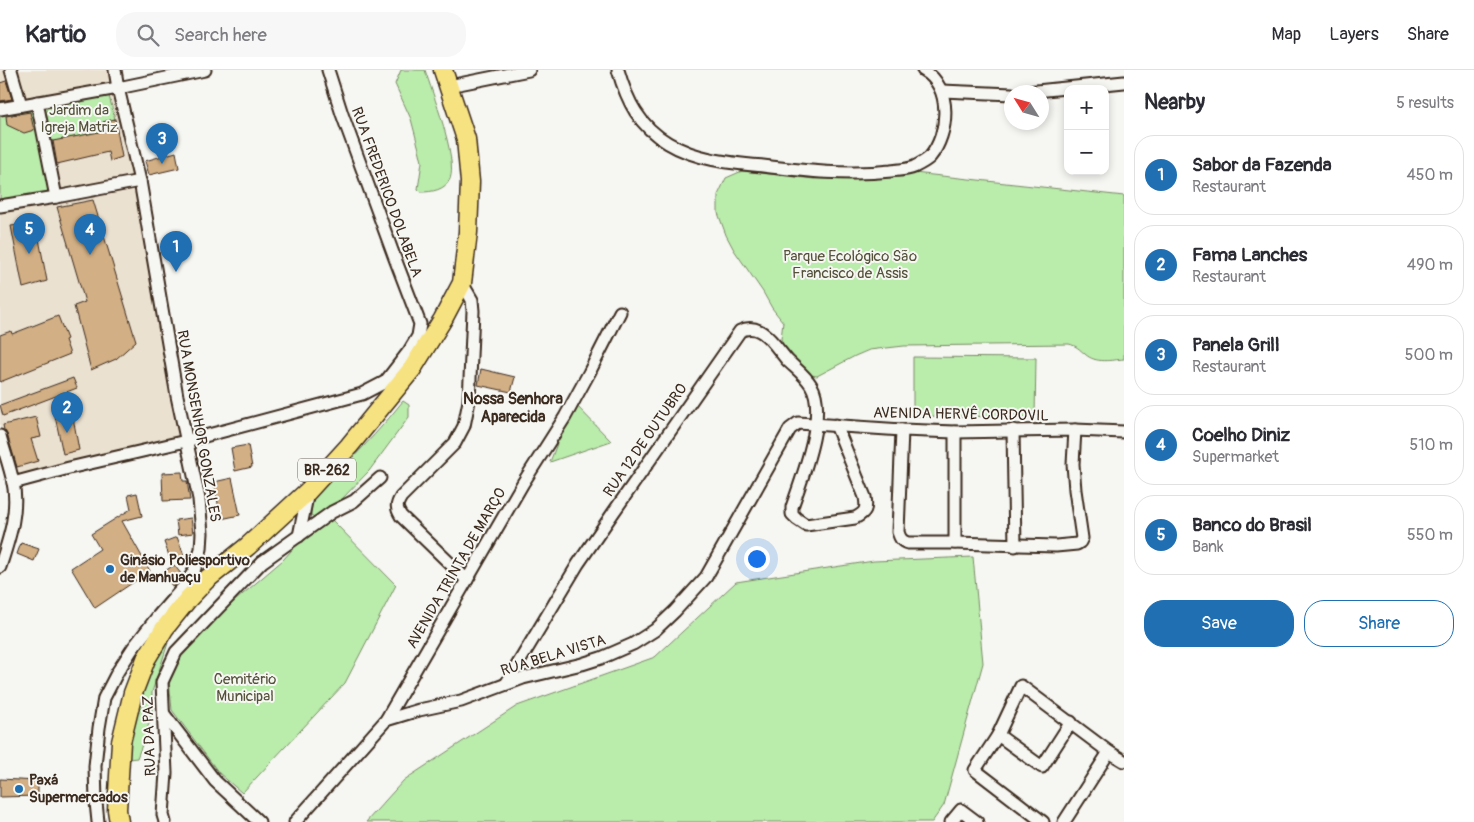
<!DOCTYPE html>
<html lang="en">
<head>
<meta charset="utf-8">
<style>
	:root { --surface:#fff; --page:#f7f7f7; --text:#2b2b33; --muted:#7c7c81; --line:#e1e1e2; --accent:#1f6fb2 }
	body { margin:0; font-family:Pangolin,sans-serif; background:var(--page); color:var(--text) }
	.controls { position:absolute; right:15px; top:15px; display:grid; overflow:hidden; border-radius:10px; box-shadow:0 2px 8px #0003 }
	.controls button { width:45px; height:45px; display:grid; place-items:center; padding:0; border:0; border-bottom:1px solid var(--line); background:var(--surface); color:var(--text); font:25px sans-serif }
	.compass { position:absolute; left:1004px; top:15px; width:45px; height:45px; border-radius:50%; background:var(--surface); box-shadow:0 2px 8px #0003; rotate:307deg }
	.you { position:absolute; left:756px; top:488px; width:18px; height:18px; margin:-12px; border:4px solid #fff; border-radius:50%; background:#1a73e8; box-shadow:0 0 0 8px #1a73e833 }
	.badge { display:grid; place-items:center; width:32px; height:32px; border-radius:50%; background:var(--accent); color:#fff; font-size:16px; font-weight:700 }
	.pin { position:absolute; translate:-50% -41px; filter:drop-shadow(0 1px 2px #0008) }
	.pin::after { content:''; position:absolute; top:26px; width:18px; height:15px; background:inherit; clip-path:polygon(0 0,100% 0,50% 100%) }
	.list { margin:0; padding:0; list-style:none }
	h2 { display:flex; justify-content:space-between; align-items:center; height:65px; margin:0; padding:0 20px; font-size:21px }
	h2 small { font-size:16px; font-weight:400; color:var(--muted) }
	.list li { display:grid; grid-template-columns:32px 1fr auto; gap:15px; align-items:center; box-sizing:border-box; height:80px; margin:0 10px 10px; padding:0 10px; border:1px solid var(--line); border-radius:20px }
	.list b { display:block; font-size:19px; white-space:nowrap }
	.list p { margin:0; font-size:16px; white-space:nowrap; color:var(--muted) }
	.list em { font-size:16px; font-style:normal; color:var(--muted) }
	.actions { display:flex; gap:10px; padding:15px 20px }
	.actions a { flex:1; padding:11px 0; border:1px solid var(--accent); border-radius:20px; text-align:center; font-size:18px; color:var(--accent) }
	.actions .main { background:var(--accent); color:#fff }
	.icon { flex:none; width:28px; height:28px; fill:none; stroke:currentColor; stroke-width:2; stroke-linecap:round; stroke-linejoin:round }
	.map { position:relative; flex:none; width:1124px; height:752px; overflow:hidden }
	header { display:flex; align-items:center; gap:30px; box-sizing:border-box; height:70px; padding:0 25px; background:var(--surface); border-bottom:1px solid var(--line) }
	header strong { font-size:24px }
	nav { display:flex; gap:28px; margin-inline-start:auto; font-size:18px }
	.search { width:350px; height:45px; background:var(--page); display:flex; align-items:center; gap:12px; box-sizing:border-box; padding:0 18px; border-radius:20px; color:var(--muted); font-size:19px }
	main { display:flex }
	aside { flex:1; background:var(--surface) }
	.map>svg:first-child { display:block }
	.built { fill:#ebe1d1 }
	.green { fill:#baecac; stroke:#7a8b65 }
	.building { fill:#d2af84; stroke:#3b2a1e }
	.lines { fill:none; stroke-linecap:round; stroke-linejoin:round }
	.minor-casing { stroke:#3b2a1e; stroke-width:15 }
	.highway-casing { stroke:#3b2a1e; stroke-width:21 }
	.minor { stroke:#f6f6f2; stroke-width:11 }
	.highway { stroke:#f7e281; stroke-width:18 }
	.poi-dot { fill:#1f6fb2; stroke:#f6f6f2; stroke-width:2 }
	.labels { text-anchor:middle; stroke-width:4; stroke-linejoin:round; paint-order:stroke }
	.shield { fill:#f6f6f2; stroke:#73675e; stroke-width:1 }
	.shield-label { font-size:14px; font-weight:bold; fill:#3b2a1e }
	.park-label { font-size:15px; fill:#54513a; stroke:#f6f6f2 }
	.street-label { font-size:15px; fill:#3b2a1e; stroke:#f6f6f2 }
	.poi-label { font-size:15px; font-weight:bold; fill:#3b2a1e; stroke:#f6f6f2; text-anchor:start }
	.neighbourhood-label { font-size:16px; font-weight:bold; fill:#3b2a1e; stroke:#f6f6f2 }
</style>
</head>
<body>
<header>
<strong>Kartio</strong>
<div class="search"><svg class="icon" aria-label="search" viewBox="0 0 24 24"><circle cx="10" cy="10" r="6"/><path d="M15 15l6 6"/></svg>Search here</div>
<nav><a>Map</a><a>Layers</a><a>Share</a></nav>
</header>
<main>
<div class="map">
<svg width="1124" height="752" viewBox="0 0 1124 752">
	<rect width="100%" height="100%" fill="#f6f6f2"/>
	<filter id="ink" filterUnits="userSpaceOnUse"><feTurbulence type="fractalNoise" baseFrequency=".02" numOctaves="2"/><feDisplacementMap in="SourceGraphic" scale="10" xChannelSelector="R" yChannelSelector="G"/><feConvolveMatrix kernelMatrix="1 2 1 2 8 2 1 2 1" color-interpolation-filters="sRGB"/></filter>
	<g filter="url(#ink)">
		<polygon class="built" points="0,0 115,0 186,371 13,413 0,366"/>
		<g class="green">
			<path d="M401,0H425C432,22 458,88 450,109C445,120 432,122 421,122L418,119L422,92L420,83L411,49L395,14Z"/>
			<polygon points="109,26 115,49 103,52 104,61 51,72 42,37"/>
			<polygon points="34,34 49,114 48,127 0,136 0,40"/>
			<path d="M742,101L814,109L914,103L1124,126V289C1111,290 1096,294 1085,284C1079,279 1077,276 1069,274L904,276L869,280L855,286L817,306L810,305L783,274L781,269L783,252L772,238L763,222L734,180L726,165L718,143V125L726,108Z"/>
			<polygon points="913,287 1036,288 1035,347 913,346"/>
			<path d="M403,331L409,335V347L369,401L340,431L316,448L311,445L310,428C323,419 334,408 345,396C365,375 385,354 403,331Z"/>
			<polygon points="573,332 611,371 550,392"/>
			<polygon points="330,448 396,515 345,613 242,723 219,703 172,640 169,610 182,581 203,558 283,490 299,472"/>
			<polygon points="973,487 983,593 944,735 932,752 366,752 404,710 517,636 655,587 736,512 874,491"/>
			<polygon points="164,570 168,573 152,622 152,643 145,667 137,688 129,689 126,685 137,626"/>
		</g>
		<g class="building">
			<polygon points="6,11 12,29 0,31 0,13"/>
			<polygon points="30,42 34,60 24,63 7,55 6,46"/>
			<polygon points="115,49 122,87 110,91 108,82 57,94 53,71 104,61 103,52"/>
			<polygon points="176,82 179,98 149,105 145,91"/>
			<polygon points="93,130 136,271 116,289 91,300 74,236 85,232 57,137"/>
			<polygon points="36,153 47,211 23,218 11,156"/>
			<polygon points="58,246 67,269 65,270 70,284 0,312 0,265 11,261 12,264"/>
			<polygon points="481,299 515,307 511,322 478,315"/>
			<polygon points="73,308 77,318 3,346 0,335"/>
			<polygon points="72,342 79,380 63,384 55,346"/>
			<polygon points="36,347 41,367 31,369 38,391 17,397 7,364 4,360 3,355"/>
			<polygon points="248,375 252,397 235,401 231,378"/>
			<polygon points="182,402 183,411 187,411 190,430 163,431 162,403"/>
			<polygon points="232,408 240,445 221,449 214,412"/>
			<polygon points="137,423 142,446 122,451 150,501 95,538 71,498 100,479 91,464 131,439 128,425"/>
			<polygon points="191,448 193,463 178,465 176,450"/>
			<polygon points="177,467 184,485 171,491 164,472"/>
			<polygon points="21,473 39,479 34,491 17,484"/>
			<polygon points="174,495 182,505 173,517 162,503"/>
			<polygon points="0,709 38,711 38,726 0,727"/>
		</g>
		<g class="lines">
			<g class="minor-casing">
				<g id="minor">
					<polyline points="11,0 21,35"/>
					<path d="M618,0C627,31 639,56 668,73C696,90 731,93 763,96C805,101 848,106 891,101C898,100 907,100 914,97C918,95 926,91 930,87C949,64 953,17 923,0"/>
					<polyline points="449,16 529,0"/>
					<polyline points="942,21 1012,24"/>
					<polyline points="1027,22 1124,12"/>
					<polyline points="37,32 56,127"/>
					<polyline points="0,39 118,18 205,0"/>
					<polyline points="0,136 56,127 140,111"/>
					<path d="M462,213L472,230L473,241L469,331L464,356L455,373L401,427C396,435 396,438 401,446L467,510"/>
					<path d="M902,360L898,462C900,468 901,471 908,473H955L1056,476L1077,474L1080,472L1082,468L1075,420L1073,394L1075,360"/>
					<polyline points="1013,360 1015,476"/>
					<polyline points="955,362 955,473"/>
					<path d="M0,366C4,381 10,397 13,412C19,441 9,469 0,497"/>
					<polyline points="13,413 69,398 186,371 362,324 385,312 409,281 418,266 420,254 394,186 342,44 328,0"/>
					<polyline points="299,466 308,422"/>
					<path d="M506,614L578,494L613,443L740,261C755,254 765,263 775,275C779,280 783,285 787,290C795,298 805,305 811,315C828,342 802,408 792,437V444L797,449L806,455L855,448C866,442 867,439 865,427L836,355"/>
					<polyline points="164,644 215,711 259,752"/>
					<polyline points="386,650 419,640 461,631 523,608 582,594 601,588 633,574 655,560 675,541 706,507 790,359 798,353 902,360 955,362 1075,360 1124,362"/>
					<polyline points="998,665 1042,697 1071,652"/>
					<polyline points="98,752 96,732 95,696 99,658 104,628 118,601 133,578 158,546 185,515 194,501 201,479 202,463 199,429 177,326 140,111 118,18 115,0"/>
					<polyline points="165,752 163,745 166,703 162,612 176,582 262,492 332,442 354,431 380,408"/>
					<polyline points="295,752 386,650 523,413 565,347 589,303 620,242"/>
					<polyline points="951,752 961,740 977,752"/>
					<polyline points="1043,752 975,700 998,665 1021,616 1109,682 1124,691"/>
					<polyline points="1064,752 1109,682"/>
				</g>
			</g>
			<g class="highway-casing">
				<polyline id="highway" points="119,752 117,740 121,672 133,623 146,589 164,559 188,529 206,510 248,476 308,421 349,376 412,299 443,249 462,213 468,162 470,112 466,69 443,0"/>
			</g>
			<use href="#minor" class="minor"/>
			<use href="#highway" class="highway"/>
		</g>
	</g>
	<g class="poi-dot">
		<circle cx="110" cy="499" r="5"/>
		<circle cx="19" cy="719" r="5"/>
	</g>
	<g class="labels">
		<rect class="shield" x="298" y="388.5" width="58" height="23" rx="4"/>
		<g class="shield-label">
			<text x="327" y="405">BR-262</text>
		</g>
		<g class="park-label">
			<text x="79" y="45">Jardim da<tspan x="79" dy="17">Igreja Matriz</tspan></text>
			<text x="850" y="191">Parque Ecológico São<tspan x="850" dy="17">Francisco de Assis</tspan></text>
			<text x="245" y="614">Cemitério<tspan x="245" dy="17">Municipal</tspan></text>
		</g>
		<g class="street-label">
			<text transform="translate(387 122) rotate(70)" y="5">RUA FREDERICO DOLABELA</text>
			<text transform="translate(961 344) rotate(1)" y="5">AVENIDA HERVÊ CORDOVIL</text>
			<text transform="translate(199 356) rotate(80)" y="5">RUA MONSENHOR GONZALES</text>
			<text transform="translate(645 370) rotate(-55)" y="5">RUA 12 DE OUTUBRO</text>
			<text transform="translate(456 498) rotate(-60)" y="5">AVENIDA TRINTA DE MARÇO</text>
			<text transform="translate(553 585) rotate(-17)" y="5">RUA BELA VISTA</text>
			<text transform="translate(149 666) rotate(-92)" y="5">RUA DA PAZ</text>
		</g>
		<g class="poi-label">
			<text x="120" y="495">Ginásio Poliesportivo<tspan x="120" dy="17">de Manhuaçu</tspan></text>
			<text x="29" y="715">Paxá<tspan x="29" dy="17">Supermercados</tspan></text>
		</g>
		<g class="neighbourhood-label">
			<text x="513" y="334">Nossa Senhora<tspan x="513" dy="18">Aparecida</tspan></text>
		</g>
	</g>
</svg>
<div class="controls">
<button>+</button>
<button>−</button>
</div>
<svg class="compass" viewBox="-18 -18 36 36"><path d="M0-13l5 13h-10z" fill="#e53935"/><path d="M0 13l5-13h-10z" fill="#7c7c81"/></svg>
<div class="you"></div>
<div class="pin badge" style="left:176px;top:202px">1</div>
<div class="pin badge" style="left:67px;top:363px">2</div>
<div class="pin badge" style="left:162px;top:94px">3</div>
<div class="pin badge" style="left:90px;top:185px">4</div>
<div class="pin badge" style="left:29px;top:184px">5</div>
</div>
<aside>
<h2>Nearby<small>5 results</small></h2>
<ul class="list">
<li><span class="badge">1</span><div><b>Sabor da Fazenda</b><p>Restaurant</p></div><em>450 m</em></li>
<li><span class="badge">2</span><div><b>Fama Lanches</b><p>Restaurant</p></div><em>490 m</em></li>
<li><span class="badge">3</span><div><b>Panela Grill</b><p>Restaurant</p></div><em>500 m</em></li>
<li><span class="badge">4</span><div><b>Coelho Diniz</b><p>Supermarket</p></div><em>510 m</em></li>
<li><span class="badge">5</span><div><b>Banco do Brasil</b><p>Bank</p></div><em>550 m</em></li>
</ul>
<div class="actions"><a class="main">Save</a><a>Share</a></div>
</aside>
</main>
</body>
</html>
